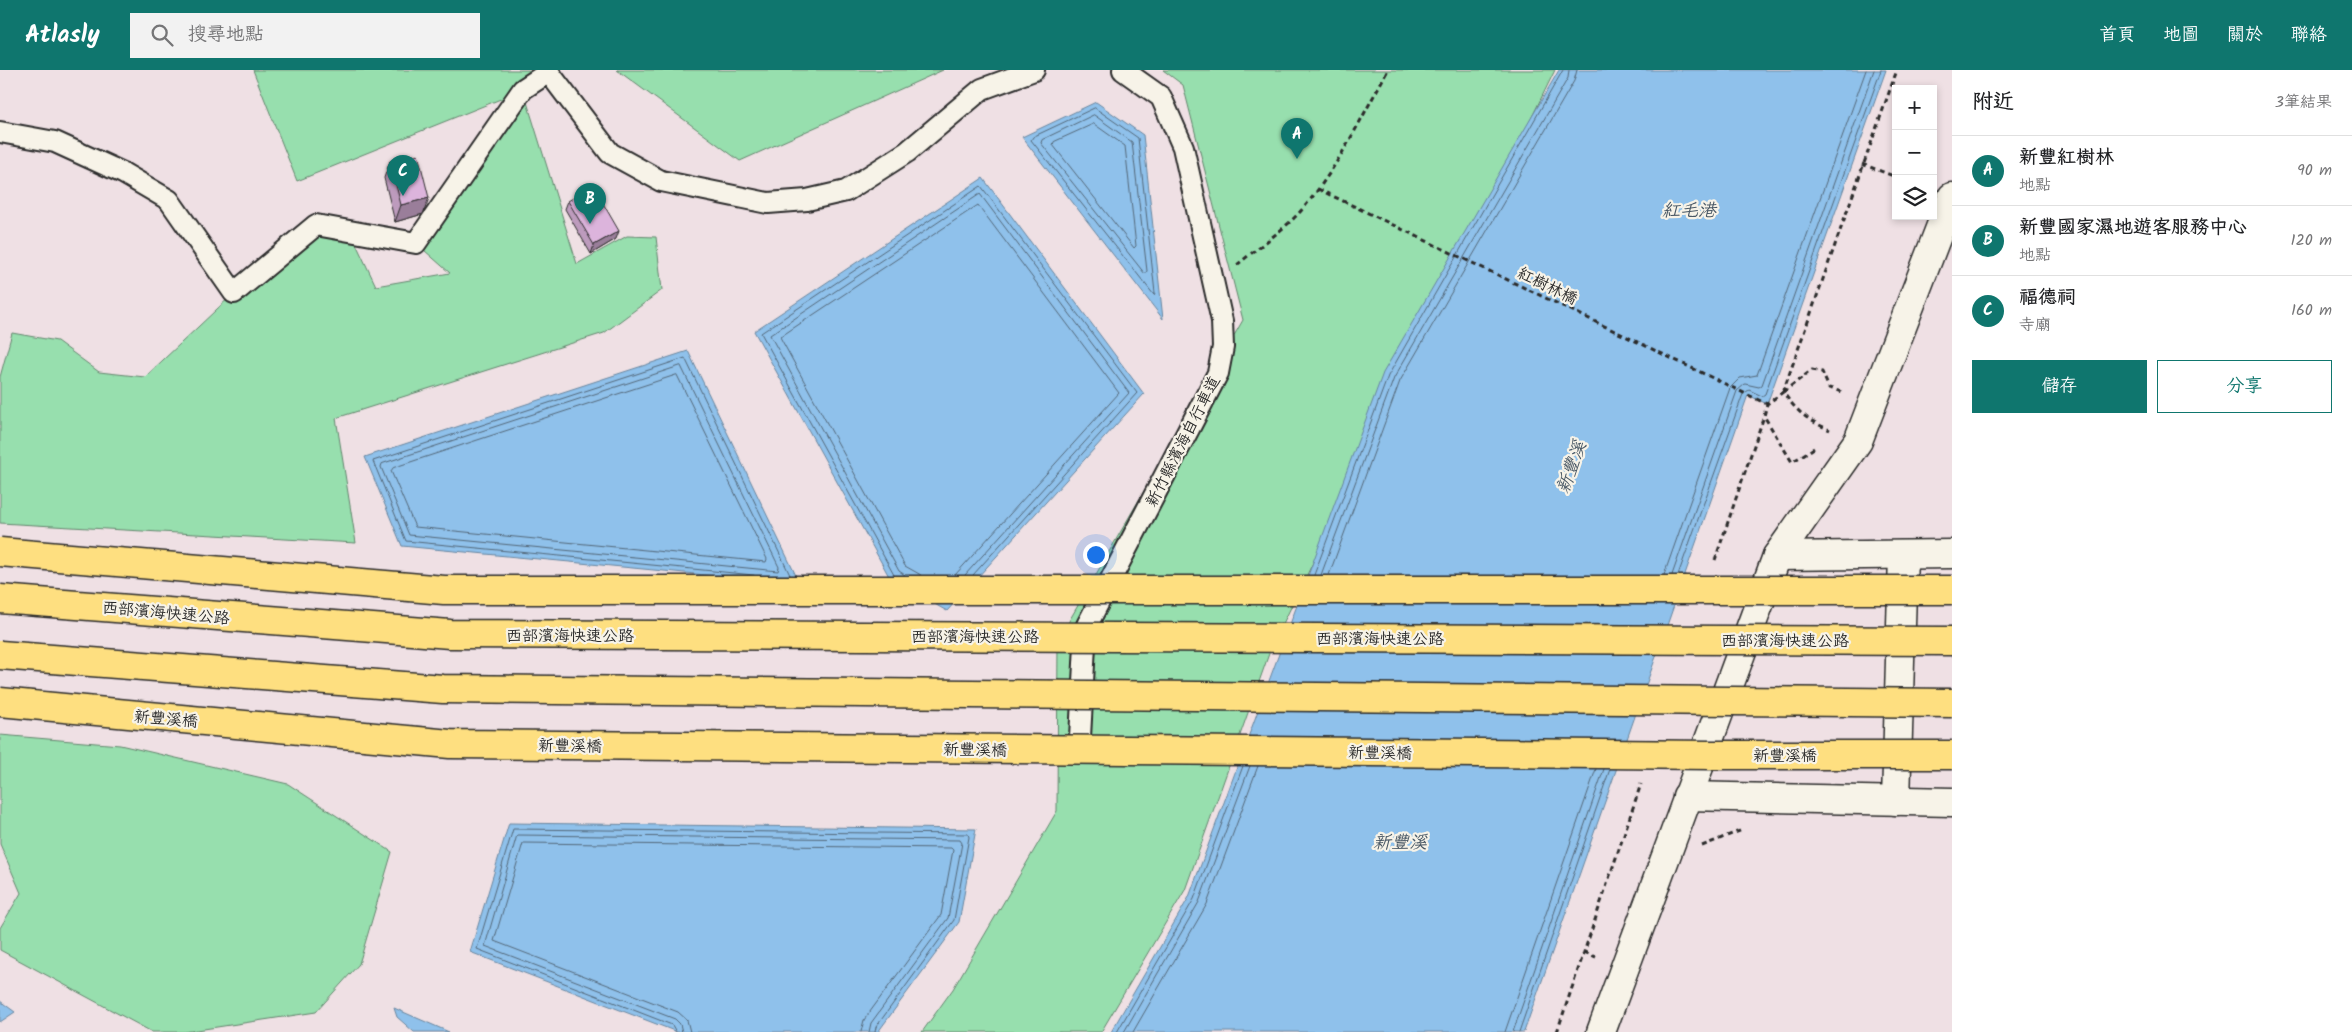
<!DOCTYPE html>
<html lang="zh-TW">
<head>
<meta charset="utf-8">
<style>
	:root { --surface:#fff; --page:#f2f2f2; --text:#202124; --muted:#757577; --line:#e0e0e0; --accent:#0f766e }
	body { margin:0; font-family:Kalam,"LXGW WenKai TC",sans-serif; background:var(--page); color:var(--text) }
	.controls { position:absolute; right:15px; top:15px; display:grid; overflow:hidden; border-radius:0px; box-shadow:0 2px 8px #0003 }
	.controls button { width:45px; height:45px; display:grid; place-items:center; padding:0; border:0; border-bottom:1px solid var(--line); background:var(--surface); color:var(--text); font:25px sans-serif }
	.you { position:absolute; left:1095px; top:484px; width:18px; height:18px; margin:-12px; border:4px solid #fff; border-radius:50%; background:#1a73e8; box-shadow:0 0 0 8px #1a73e833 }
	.badge { display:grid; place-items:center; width:32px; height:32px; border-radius:50%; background:var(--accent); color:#fff; font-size:16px; font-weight:700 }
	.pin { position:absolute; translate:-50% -41px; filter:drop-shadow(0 1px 2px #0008) }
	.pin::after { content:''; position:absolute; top:26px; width:18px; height:15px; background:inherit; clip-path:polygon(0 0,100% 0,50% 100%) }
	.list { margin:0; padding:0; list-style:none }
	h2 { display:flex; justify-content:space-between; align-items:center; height:65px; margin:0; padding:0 20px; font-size:21px }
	h2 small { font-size:16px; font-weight:400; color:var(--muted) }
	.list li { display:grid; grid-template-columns:32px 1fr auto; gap:15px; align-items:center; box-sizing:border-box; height:70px; padding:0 20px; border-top:1px solid var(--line) }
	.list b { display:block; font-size:19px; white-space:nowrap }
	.list p { margin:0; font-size:16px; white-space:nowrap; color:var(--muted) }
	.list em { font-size:16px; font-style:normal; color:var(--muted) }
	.actions { display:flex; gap:10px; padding:15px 20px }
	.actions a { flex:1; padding:11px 0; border:1px solid var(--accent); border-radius:0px; text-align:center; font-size:18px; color:var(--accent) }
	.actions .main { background:var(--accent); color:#fff }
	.icon { flex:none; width:28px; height:28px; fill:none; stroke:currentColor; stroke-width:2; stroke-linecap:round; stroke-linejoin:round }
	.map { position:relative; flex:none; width:1952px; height:962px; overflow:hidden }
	header { display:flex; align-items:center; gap:30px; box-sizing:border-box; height:70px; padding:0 25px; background:var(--accent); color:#fff }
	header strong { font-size:24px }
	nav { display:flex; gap:28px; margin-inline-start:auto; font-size:18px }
	.search { width:350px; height:45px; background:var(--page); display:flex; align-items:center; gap:12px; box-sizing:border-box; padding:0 18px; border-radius:0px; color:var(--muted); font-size:19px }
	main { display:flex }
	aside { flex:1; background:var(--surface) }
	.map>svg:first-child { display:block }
	.green { fill:#97dfae; stroke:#61856c }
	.water { fill:#8fc1eb; stroke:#67859e }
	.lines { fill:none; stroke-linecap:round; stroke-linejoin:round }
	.shore { stroke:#536778; stroke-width:1 }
	.lane-casing { stroke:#2b2b2b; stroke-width:24 }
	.street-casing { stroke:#2b2b2b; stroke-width:31 }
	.path { stroke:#2b2b2b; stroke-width:3; stroke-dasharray:5 4; stroke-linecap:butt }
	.lane { stroke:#f7f3e8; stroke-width:20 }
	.street { stroke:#f7f3e8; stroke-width:28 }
	.primary-bridge-casing { stroke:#2b2b2b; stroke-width:31; stroke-linecap:butt }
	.highway-bridge-casing { stroke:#2b2b2b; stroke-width:31; stroke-linecap:butt }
	.primary-bridge { stroke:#fedf80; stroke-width:28 }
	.highway-bridge { stroke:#fedf80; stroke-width:28 }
	.wall { fill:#bd9bbd; stroke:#2b2b2b }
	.shaded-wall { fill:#9a7e9a; stroke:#2b2b2b }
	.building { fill:#dcb4dc; stroke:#2b2b2b }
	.labels { text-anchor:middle; stroke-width:4.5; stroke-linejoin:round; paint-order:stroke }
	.street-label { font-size:16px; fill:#2b2b2b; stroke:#f7f3e8 }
	.water-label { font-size:18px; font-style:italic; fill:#495865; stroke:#f7f3e8 }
</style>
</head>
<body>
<header>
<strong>Atlasly</strong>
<div class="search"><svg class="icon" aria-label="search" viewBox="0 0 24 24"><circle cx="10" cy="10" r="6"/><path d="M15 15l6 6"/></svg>搜尋地點</div>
<nav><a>首頁</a><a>地圖</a><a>關於</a><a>聯絡</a></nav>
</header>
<main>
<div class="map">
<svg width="1952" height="962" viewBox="0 0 1952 962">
	<rect width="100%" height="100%" fill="#efe0e4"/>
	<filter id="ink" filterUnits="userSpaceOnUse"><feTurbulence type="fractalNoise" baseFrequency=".02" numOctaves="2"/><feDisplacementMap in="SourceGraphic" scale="10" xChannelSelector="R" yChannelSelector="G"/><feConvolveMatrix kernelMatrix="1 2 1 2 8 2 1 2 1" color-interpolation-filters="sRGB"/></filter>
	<g filter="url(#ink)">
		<g class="green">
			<polygon points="253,0 540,0 523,19 577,194 627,166 656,167 662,220 604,263 336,348 356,473 0,453 0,307 12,263 57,271 99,302 145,307 234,223 316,155 350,161 376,216 450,203 416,173 523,20 297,111"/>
			<polygon points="617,0 943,0 740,91"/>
			<polygon points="1163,0 1555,0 1271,578 1185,820 1101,962 922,962 953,919 1057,741 1058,570 1243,250 1183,15"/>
			<polygon points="0,665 120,675 288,714 392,782 359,894 316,942 184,962 152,962 0,880 0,858 21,823 0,774"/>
		</g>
		<g class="water">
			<polygon points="1559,0 1886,0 1767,334 1748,325 1524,962 1111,962 1189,827 1383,303"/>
			<polygon points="1096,32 1143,65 1163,249 1022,67"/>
			<polygon points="983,108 1144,324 947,541 891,510 754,261"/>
			<polygon points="688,281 800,514 402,476 365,387"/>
			<polygon points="509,753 976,759 959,852 878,962 677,962 470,882"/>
			<polygon points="0,931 15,942 0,952"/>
			<polygon points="394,938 449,962 414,962 397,947"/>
		</g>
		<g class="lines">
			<g class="shore">
				<polygon points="1095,38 1138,68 1155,223 1154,225 1031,70 1033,67"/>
				<polygon points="1094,45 1132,72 1147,201 1145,204 1041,73 1042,70"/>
				<polygon points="1094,54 1125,76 1136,176 1134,178 1053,75 1054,72"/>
				<polygon points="681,296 779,497 778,501 409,465 381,397 382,394"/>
				<polygon points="677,305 767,489 766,492 415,457 391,401 393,398"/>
				<polyline points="754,505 406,471 373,391 685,288 790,505"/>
				<polyline points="894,505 761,263 981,116 1137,323 973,505"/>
				<polyline points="905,505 899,501 770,265 980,124 1129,323 965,505"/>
				<polyline points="921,505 905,496 780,267 978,135 1119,323 955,505"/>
				<polyline points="1314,505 1388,306 1563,0"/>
				<polyline points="1321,505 1394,308 1568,8 1569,0"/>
				<polyline points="1329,505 1400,311 1574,11 1577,0"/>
				<polyline points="1664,505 1730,318 1740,308 1757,305 1866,0"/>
				<polyline points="1672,505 1737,321 1745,314 1759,317 1762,315 1874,0"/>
				<polyline points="1678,505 1743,324 1749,320 1762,326 1765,324 1881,0"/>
				<polyline points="676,962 672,955 477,879 513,759 968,764 969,767 954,850 876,957 875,962"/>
				<polyline points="682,962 680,954 675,949 485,876 517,765 960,770 962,773 948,848 871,953 869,962"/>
				<polyline points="690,962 687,950 678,942 494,871 523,773 951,778 953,780 941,845 864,950 861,962"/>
				<polyline points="1117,962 1194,829 1243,696"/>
				<polyline points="1124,962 1199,832 1250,696"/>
				<polyline points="1133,962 1207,834 1258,696"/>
				<polyline points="1505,962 1596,699"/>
				<polyline points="1513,962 1604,699"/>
				<polyline points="1519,962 1610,699"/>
			</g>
			<g class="lane-casing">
				<g id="lane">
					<polyline points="547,0 610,83 661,111 768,133 807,130 846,121 907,82 982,19 1034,0"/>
					<polyline points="0,62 55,72 123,103 169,130 234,223 316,155 416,173 523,19 549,2"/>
					<polyline points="1080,667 1086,557 1218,303 1223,277 1222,251 1183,77 1161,27 1123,0"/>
				</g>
			</g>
			<g class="street-casing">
				<g id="street">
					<polyline points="1777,486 1952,484"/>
					<polyline points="1687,726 1952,732"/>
					<polyline points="1896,731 1903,485"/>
					<polyline points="1601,962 1777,486 1858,371 1952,127"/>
				</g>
			</g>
			<g class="path">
				<polyline points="1862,94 1896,107"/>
				<polyline points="1318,119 1767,334"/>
				<path d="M1237,195C1257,178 1281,162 1299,143C1336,102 1361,48 1388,0"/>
				<polyline points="1783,322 1897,0"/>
				<polyline points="1783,322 1812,300 1822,302 1829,318 1845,323"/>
				<path d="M1814,378L1792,392L1764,346L1767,334L1783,322C1797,342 1807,350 1830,360"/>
				<polyline points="1715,490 1764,346"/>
				<polyline points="1702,776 1742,760"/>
				<polyline points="1584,882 1596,887"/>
				<polyline points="1557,962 1641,714"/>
			</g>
			<use href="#lane" class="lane"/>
			<use href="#street" class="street"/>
			<g class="primary-bridge-casing">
				<g id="primary-bridge">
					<polyline points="0,482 444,520 1952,520"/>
					<polyline points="0,632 450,674 1712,685 1952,685"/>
				</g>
			</g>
			<g class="highway-bridge-casing">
				<g id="highway-bridge">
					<polyline points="0,529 450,564 1952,571"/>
					<polyline points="0,585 443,619 1952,633"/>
				</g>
			</g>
			<use href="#primary-bridge" class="primary-bridge"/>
			<use href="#highway-bridge" class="highway-bridge"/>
		</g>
		<g class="wall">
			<polygon points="390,91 423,144 395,152 384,108"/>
			<polygon points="568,131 616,169 591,184 565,139"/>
		</g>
		<g class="shaded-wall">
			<polygon points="429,128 423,144 395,152 401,135"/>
			<polygon points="619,161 616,169 591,184 594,175"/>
		</g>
		<g class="building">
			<polygon points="418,84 429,128 401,135 390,91"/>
			<polygon points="593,116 619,161 594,175 568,131"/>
		</g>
	</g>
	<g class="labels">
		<g class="street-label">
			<text transform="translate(1548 215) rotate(26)" y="6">紅樹林橋</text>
			<text transform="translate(1182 371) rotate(-63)" y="6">新竹縣濱海自行車道</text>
			<text transform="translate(166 542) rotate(5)" y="6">西部濱海快速公路</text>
			<text x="570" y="571">西部濱海快速公路</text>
			<text x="975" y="572">西部濱海快速公路</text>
			<text x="1380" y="574">西部濱海快速公路</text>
			<text x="1785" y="576">西部濱海快速公路</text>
			<text transform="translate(166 648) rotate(5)" y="6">新豐溪橋</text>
			<text transform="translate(570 675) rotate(1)" y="6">新豐溪橋</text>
			<text transform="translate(975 679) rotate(1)" y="6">新豐溪橋</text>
			<text transform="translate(1380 682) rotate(1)" y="6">新豐溪橋</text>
			<text x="1785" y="691">新豐溪橋</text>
		</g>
		<g class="water-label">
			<text x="1689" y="146">紅毛港</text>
			<text transform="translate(1571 397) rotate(-70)" y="6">新豐溪</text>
			<text x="1400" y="778">新豐溪</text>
		</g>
	</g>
</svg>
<div class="controls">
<button>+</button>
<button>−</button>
<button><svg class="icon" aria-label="layers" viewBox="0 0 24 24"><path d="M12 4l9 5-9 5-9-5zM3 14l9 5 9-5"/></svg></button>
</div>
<div class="you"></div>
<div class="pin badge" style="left:1297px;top:89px">A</div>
<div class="pin badge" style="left:590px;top:154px">B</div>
<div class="pin badge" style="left:403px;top:126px">C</div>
</div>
<aside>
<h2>附近<small>3筆結果</small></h2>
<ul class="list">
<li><span class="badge">A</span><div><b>新豐紅樹林</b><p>地點</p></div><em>90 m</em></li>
<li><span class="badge">B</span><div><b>新豐國家濕地遊客服務中心</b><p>地點</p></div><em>120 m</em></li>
<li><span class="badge">C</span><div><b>福德祠</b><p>寺廟</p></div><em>160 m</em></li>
</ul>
<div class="actions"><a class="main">儲存</a><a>分享</a></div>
</aside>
</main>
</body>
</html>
